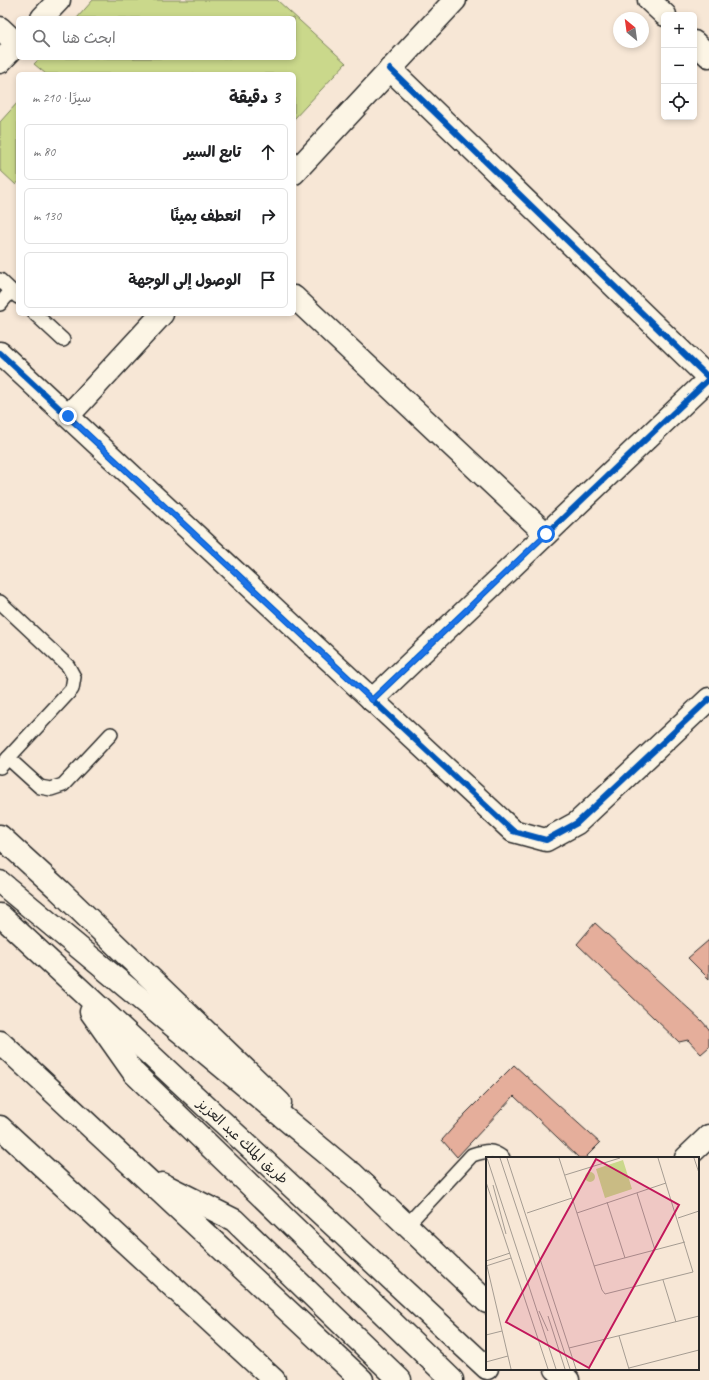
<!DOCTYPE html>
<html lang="ar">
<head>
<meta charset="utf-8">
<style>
	:root { --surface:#fff; --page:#f2f2f2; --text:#202124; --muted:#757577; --line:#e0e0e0 }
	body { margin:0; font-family:Caveat,"Playpen Sans Arabic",sans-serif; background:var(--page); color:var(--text); direction:rtl }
	.controls { position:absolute; right:12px; top:12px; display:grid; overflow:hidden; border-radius:6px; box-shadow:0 2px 6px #0003 }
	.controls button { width:36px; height:36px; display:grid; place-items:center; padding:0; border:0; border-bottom:1px solid var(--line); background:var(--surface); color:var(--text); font:20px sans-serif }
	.compass { position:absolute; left:613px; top:12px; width:36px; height:36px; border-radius:50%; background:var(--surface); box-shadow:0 2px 6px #0003; rotate:331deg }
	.stop { position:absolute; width:12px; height:12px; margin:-9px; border:3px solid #1a73e8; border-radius:50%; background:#fff }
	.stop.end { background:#1a73e8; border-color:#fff; box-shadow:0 1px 4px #0008 }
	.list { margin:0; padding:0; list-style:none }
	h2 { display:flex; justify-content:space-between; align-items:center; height:52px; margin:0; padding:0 16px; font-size:17px }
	h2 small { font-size:13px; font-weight:400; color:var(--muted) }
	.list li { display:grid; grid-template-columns:26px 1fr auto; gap:12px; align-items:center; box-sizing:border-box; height:56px; margin:0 8px 8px; padding:0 8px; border:1px solid var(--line); border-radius:6px }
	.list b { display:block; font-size:15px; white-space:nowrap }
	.list em { font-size:13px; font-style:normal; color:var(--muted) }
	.icon { flex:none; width:22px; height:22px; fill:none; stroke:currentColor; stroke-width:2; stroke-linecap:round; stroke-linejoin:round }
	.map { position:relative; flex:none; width:709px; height:1380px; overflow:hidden; direction:ltr }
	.search { position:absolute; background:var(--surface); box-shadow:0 2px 6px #0003; left:16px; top:16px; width:280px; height:44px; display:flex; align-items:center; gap:10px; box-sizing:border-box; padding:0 14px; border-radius:6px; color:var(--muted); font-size:15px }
	.panel { position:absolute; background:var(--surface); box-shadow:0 2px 6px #0003; left:16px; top:72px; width:280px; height:244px; border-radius:6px; direction:rtl }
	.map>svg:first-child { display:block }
	.green { fill:#cad88b; stroke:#7a825b }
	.building { fill:#e5ae9b; stroke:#2b2b2b }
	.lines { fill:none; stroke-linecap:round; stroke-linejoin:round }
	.lane-casing { stroke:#2b2b2b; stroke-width:16 }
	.street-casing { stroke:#2b2b2b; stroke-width:25 }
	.secondary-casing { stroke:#2b2b2b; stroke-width:25 }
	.primary-casing { stroke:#2b2b2b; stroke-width:25 }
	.lane { stroke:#fcf5e5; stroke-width:13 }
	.street { stroke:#fcf5e5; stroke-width:22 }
	.secondary { stroke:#fcf5e5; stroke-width:22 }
	.primary { stroke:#fcf5e5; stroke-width:22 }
	.cycleway-casing { stroke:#fcf5e5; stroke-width:8 }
	.cycleway { stroke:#0057b8; stroke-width:6 }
	.route { stroke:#1a73e8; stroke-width:5 }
	.labels { text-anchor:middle; stroke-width:3.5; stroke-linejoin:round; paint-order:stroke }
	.street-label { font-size:14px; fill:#2b2b2b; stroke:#fcf5e5 }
	.inset-road { fill:none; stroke:#a59c92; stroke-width:1 }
	.view { fill:#c2185b; fill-opacity:0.15; stroke:#c2185b; stroke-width:2 }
	.inset-edge { fill:none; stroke:#2b2b2b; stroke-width:2 }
</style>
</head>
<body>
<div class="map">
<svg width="709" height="1380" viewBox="0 0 709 1380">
	<rect width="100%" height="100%" fill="#f7e7d6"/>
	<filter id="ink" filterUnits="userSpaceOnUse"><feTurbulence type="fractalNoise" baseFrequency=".025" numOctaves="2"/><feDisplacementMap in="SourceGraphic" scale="8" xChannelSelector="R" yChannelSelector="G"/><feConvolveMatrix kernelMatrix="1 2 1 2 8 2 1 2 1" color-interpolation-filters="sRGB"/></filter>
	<g filter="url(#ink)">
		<g class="green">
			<polygon points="93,0 277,0 346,63 294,119 294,74 46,74 34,64 40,58 294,58 294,18 77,18"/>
			<polygon points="18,102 18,182 16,185 0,170 0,122"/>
		</g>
		<g class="building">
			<polygon points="595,923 701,1020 709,1029 709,1047 701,1054 688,1040 679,1042 577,944"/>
			<polygon points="709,940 709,979 688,958"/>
			<polygon points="514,1065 600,1143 585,1158 579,1158 514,1096 457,1157 442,1140 465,1114"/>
		</g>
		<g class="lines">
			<g class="lane-casing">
				<g id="lane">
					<polyline points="0,280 18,297"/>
					<polyline points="0,304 11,291"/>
					<polyline points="35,314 63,340"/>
					<polyline points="0,602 68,666 74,677 72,689 0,767"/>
					<polyline points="8,758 40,787 51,789 63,785 111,734"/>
					<path d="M407,1225L472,1155C485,1151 492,1149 503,1158"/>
				</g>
			</g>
			<g class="street-casing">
				<g id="street">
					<polyline points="649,0 665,15"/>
					<polyline points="42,18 59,0"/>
					<polyline points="0,28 17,44"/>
					<polyline points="694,42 709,56"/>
					<polyline points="0,62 18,43"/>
					<polyline points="390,69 709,378"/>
					<polyline points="294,173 455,0"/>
					<polyline points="294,297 546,534"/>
					<polyline points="0,353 513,831 546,840 577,823 709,699"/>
					<polyline points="68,416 162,314"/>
					<polyline points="372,700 709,379"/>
					<polyline points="686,1158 709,1136"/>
				</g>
			</g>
			<g class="secondary-casing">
				<g id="secondary">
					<polyline points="0,836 59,890 280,1103"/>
					<polyline points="352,1173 487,1302"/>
					<polyline points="556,1369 568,1380"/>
				</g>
			</g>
			<g class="primary-casing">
				<g id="primary">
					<polyline points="0,882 366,1186"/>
					<polyline points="0,915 487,1368"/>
					<polyline points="91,1012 134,1073 452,1380"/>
					<polyline points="0,1042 362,1380"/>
					<polyline points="0,1127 274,1380"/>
					<polyline points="162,1184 234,1220 400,1380"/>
				</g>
			</g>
			<use href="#lane" class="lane"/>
			<use href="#street" class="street"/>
			<use href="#secondary" class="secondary"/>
			<use href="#primary" class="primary"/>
			<g class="cycleway-casing">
				<g id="cycleway">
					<polyline points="390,69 709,378"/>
					<polyline points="0,353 513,831 546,840 577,823 709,699"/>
					<polyline points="372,700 709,379"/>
				</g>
			</g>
			<use href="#cycleway" class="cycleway"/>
		</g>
	</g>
	<g class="lines" filter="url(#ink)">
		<polyline class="route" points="68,416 372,700 546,534"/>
	</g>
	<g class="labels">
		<g class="street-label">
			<text transform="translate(243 1141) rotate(43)" y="5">طريق الملك عبد العزيز</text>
		</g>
	</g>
	<g transform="translate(486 1157)">
		<rect width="213" height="213" fill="#f7e7d6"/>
		<path d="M137,3L146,32L119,41L110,12ZM99 20a5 5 0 1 1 10 0a5 5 0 1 1-10 0Z" fill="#cad88b"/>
		<path class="inset-road" d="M1,1L70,212M14,1L84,212M21,1L90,212M73,1L116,133L119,137L207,115L172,1M208,1L213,16M79,18L134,1M0,25L62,212M7,28L20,77M151,36L169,93M121,45L139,101M41,56L86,41M91,56L180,26M192,61L213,54M0,104L24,96M0,109L25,101M1,109L25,212M108,109L199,85M177,123L190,165M53,154L62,174M62,159L79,212M0,178L16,174M133,179L143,212M83,191L213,159M0,205L22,199M143,211L213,193"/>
		<path class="view" d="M110,2L193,48L103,211L20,165Z"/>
		<rect width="213" height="213" class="inset-edge"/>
	</g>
</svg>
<div class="controls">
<button>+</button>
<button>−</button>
<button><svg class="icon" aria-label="locate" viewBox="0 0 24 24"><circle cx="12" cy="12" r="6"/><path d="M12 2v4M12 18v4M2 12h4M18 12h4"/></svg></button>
</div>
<svg class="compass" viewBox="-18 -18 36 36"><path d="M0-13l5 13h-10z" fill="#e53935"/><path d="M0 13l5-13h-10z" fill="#757577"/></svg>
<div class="stop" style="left:546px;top:534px"></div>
<div class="stop end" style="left:68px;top:416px"></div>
<div class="search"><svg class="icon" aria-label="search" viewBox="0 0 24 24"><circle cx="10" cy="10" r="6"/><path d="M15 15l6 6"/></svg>ابحث هنا</div>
<section class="panel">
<h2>3 دقيقة<small>سيرًا · 210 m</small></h2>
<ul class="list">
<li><svg class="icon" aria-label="ahead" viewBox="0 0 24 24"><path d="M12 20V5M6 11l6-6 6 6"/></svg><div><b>تابع السير</b></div><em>80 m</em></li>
<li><svg class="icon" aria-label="right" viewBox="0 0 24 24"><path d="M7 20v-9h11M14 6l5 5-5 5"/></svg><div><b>انعطف يمينًا</b></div><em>130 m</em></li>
<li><svg class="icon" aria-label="arrive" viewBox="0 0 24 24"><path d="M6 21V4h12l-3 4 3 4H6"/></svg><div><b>الوصول إلى الوجهة</b></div></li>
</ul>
</section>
</div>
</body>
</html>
